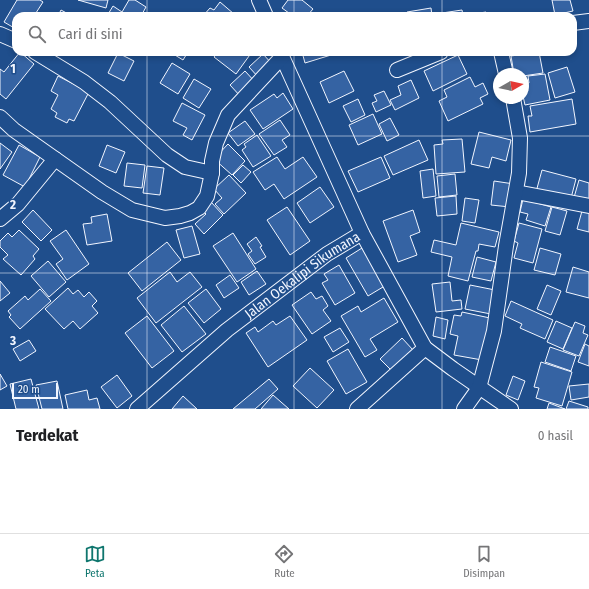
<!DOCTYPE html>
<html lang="id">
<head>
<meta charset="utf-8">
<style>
	:root { --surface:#fff; --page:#f2f2f2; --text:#202124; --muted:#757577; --line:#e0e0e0; --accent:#0f766e }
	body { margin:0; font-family:"Fira Sans Condensed",sans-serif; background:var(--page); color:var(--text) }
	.compass { position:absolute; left:493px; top:68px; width:36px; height:36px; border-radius:50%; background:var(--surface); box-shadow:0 2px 6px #0003; rotate:81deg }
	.scale { position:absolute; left:12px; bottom:10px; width:46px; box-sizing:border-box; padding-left:4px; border:2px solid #f2f6ff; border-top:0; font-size:11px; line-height:14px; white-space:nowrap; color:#f2f6ff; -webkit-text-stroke:3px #1f4e8c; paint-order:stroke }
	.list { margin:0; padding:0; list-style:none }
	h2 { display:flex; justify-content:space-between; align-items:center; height:52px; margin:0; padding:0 16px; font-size:17px }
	h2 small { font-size:13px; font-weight:400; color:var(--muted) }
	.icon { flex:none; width:22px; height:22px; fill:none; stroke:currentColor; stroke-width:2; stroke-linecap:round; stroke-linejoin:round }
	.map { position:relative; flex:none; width:589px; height:409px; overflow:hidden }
	.search { position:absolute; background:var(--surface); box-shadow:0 2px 6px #0003; left:12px; right:12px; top:12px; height:44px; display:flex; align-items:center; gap:10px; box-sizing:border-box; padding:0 14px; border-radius:12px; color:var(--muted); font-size:15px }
	.sheet { height:124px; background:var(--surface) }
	nav { display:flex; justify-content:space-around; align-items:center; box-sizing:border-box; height:56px; border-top:1px solid var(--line); background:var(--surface); font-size:11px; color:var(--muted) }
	nav a { display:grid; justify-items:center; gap:2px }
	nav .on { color:var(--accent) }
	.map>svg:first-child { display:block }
	.building { fill:#3563a3; stroke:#f2f6ff }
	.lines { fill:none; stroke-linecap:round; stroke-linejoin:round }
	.street-casing { stroke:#f2f6ff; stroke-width:16 }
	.street { stroke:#1f4e8c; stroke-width:14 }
	.grid { fill:none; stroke:#f2f6ff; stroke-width:1; stroke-opacity:0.55 }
	.labels { text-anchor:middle; stroke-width:3; stroke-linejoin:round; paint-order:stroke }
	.street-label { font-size:14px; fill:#f2f6ff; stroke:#1f4e8c }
	.grid-label { font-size:13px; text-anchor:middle; font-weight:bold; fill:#f2f6ff; stroke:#1f4e8c; stroke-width:3; stroke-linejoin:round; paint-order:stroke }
</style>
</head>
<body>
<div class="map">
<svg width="589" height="409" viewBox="0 0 589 409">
	<rect width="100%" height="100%" fill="#1f4e8c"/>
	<g class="building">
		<polygon points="17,0 40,0 43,2 34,16 16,16 16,29 4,22"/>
		<polygon points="78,0 108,0 106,8"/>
		<polygon points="129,0 135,0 146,7 141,16 107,16 113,6 122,12"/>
		<polygon points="288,0 302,0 313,9 307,16 293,16 282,8"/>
		<polygon points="552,0 570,0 573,11 555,15"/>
		<polygon points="220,2 234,14 233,16 203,16 210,8 214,10"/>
		<polygon points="431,8 432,16 408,16 407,12"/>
		<polygon points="61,10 72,16 58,16"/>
		<polygon points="462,10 463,16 442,16 442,13"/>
		<polygon points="486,12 487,16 466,16 466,15"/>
		<polygon points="20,52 34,64 6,99 0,94 0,69 4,72"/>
		<polygon points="170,52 188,52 183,60"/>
		<polygon points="218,52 252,52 236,74 214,57"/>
		<polygon points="302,52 330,52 331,55 305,63"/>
		<polygon points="539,52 543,73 523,76 523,74 514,74 511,56"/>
		<polygon points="118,53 134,61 124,81 108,73"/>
		<polygon points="263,54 273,65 259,78 249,67"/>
		<polygon points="458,55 467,74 433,91 424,71"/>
		<polygon points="172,63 190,74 178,94 160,83"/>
		<polygon points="567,67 575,92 555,98 548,73"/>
		<polygon points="245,71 256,83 241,97 230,85"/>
		<polygon points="344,71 354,91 329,103 320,82"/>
		<polygon points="545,74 550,100 525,105 523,96 523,84 529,83 528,76"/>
		<polygon points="58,76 89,92 74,121 69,119 67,123 55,117 57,113 51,109 58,95 51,91"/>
		<polygon points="470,77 475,87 483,83 488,94 480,98 483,104 448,121 439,101 447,97 444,90"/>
		<polygon points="194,79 211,89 199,108 183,98"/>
		<polygon points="411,80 419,98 395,110 390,100 401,95 398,86"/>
		<polygon points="384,91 391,105 376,112 372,103 377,101 374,95"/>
		<polygon points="283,93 293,109 263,129 250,110 274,94 277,98"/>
		<polygon points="358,99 365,115 351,122 343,106"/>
		<polygon points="572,99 576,124 530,132 528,116 532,116 530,106"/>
		<polygon points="182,103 205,115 192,140 183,135 187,128 173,121"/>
		<polygon points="373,114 382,134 358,145 349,125"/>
		<polygon points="390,118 399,135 387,141 379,124"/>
		<polygon points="280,120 290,135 282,140 287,147 274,155 259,134"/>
		<polygon points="245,121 255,134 238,146 228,133"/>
		<polygon points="479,132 511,140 506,161 492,157 489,168 471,164"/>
		<polygon points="257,135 271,156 253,167 242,150 246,147 244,144"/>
		<polygon points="462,139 465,172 436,174 434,145 443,144 442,140"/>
		<polygon points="419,140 428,160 393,175 384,156"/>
		<polygon points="0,143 12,152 0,169"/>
		<polygon points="228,144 245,161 232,175 214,159"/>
		<polygon points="19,145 40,157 25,187 3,175"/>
		<polygon points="107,145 125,152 116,173 99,166"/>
		<polygon points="277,157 285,169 303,157 317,177 284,199 274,184 265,190 253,172"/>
		<polygon points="381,157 390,178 358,192 348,171"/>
		<polygon points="127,163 145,165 142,188 124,186"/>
		<polygon points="243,165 251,172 241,183 233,175"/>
		<polygon points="147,166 164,168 160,195 143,193"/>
		<polygon points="433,169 436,196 423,198 420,171"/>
		<polygon points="542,170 576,179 570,202 536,192"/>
		<polygon points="455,174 457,195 439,197 437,176"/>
		<polygon points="229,175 246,193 224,214 215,204 222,198 214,189"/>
		<polygon points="579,180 589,183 589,205 573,201"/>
		<polygon points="494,181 514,184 510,207 491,205"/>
		<polygon points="320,187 334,207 310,223 297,203"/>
		<polygon points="456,196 457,214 437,216 435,198"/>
		<polygon points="465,198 479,200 475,223 462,221"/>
		<polygon points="523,199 551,207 545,226 526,220 528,214 520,212"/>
		<polygon points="211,202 223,215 204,234 195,224 206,214 202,210"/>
		<polygon points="287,207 310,241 290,255 267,220"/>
		<polygon points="552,207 567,211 560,235 545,231"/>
		<polygon points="33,210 52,230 41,241 22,222"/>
		<polygon points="413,210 420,232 410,236 417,255 398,262 383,221"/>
		<polygon points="582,211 589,213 589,232 577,229"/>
		<polygon points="107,214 112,241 87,245 83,224 92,223 91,217"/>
		<polygon points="461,223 499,232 495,247 479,244 478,251 476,251 468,281 448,276 452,257 431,252 434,240 456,245"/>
		<polygon points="519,223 542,229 533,263 514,258 518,243 514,241"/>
		<polygon points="192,226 200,254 184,258 176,230"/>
		<polygon points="19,230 39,249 33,256 35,259 21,275 3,259 8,255 0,247 0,241 8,233 12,237"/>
		<polygon points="66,230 89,264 67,280 56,264 63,259 50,241"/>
		<polygon points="233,233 256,269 237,282 213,246"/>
		<polygon points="256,237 262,246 260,247 266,257 255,264 248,254 252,251 247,244"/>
		<polygon points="167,242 181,260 142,291 128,273"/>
		<polygon points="362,248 388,284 368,296 346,258"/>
		<polygon points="540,248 561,254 555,275 534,270"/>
		<polygon points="477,257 496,262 491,281 472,277"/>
		<polygon points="48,261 66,282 49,297 31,276"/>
		<polygon points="339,265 355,293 335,305 322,283 328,280 324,274"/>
		<polygon points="573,267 589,272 589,298 566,292"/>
		<polygon points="257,271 266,284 249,295 241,282"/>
		<polygon points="170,272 177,282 190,272 202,287 156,323 137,298"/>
		<polygon points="230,275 239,288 224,298 216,285"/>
		<polygon points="0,281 10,293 0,301"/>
		<polygon points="450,282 452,301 461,300 462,309 436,312 432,284"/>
		<polygon points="470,285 495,290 491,314 465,309"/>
		<polygon points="547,285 561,291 551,315 537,309"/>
		<polygon points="68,288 73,294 78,290 84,297 89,292 97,301 92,306 98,313 80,329 73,321 64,329 45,309"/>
		<polygon points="40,289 51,301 20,329 9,317 11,315 8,311 25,296 28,300"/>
		<polygon points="206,289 221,309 204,323 188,303"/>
		<polygon points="311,292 316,299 322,296 328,306 323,310 331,321 312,334 292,305"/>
		<polygon points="384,298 398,322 370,339 377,350 365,357 341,316 358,306 361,312"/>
		<polygon points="511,301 553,320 545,339 520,328 522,324 505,316"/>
		<polygon points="184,306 206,334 182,352 161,325"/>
		<polygon points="462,312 490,318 482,360 454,355 458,336 450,334 454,315 461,316"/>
		<polygon points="147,316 174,351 152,368 125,333"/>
		<polygon points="290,316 307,340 268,367 246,333 255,327 258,332 273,321 276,325"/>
		<polygon points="436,317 448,320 445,339 433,336"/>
		<polygon points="556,321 572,328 563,349 547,342"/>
		<polygon points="575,322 585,326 583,333 588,335 579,356 563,350"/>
		<polygon points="340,328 349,342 333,352 324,337"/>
		<polygon points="402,338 413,350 391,370 380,359"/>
		<polygon points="29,340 36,351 20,361 13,349"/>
		<polygon points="585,344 589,346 589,366 578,362"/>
		<polygon points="550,347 576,356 571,371 545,362"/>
		<polygon points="348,349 367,382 346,394 327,361"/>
		<polygon points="541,362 572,372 562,406 536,398 539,388 534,387"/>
		<polygon points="310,368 334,390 317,408 293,386"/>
		<polygon points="0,374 7,386 0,390"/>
		<polygon points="117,375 132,396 117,408 101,387"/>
		<polygon points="513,376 525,381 518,400 506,395"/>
		<polygon points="31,379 39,409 16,409 10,384"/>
		<polygon points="269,379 278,389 255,409 233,409"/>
		<polygon points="57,381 63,409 42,409 36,385"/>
		<polygon points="589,384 589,397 571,400 569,386"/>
		<polygon points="87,390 89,400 97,398 100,409 68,409 65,395"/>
		<polygon points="273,395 289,409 261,409"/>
		<polygon points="183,396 197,409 172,409"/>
		<polygon points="569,401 588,407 588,409 566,409"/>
		<polygon points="549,403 565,409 547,409"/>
	</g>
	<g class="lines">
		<g class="street-casing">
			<g id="street">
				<polyline points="259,0 266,16"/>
				<polyline points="573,23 589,21"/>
				<polyline points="0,34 16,41"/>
				<polyline points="35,52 84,82 110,102 167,155 185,167 212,173"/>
				<polyline points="280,52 362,233"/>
				<polyline points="501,52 506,74"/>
				<polyline points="397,70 441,52"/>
				<polyline points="0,117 14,130 102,192 132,210 165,218 180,216 190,213 199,208 207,196 212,173 212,161 216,143 228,115 282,57"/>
				<polyline points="516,192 589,206"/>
				<polyline points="0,219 18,204 55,159"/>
				<path id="s1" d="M137,409L227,330L327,254L362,233L425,348L453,369L511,409"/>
				<polyline points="357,409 425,348"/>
				<polyline points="464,409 479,388 494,331 506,246 519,173 520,138 513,98"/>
			</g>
		</g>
		<use href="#street" class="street"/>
	</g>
	<path class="grid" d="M147,0V16M294,0V16M442,0V16M147,52V409M294,52V409M442,52V409M0,136H589M0,273H589"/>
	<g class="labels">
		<g class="street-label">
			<text dy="5" stroke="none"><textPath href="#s1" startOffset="213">Jalan Oekalipi Sikumana</textPath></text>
		</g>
	</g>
	<g class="grid-label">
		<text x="13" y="73">1</text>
		<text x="13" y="209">2</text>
		<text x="13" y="345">3</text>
	</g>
</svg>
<svg class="compass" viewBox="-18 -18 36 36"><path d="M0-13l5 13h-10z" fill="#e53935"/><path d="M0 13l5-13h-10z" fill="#757577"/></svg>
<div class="scale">20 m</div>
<div class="search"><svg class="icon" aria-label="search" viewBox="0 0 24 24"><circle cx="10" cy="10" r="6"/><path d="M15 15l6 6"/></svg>Cari di sini</div>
</div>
<section class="sheet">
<h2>Terdekat<small>0 hasil</small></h2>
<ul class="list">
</ul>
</section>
<nav>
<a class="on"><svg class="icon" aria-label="map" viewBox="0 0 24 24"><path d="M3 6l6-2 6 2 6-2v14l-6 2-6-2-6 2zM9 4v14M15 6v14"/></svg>Peta</a>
<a><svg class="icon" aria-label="directions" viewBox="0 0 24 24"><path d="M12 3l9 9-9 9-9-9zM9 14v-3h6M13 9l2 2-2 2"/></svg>Rute</a>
<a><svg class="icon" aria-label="saved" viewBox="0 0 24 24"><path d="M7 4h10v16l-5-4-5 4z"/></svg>Disimpan</a>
</nav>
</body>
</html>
